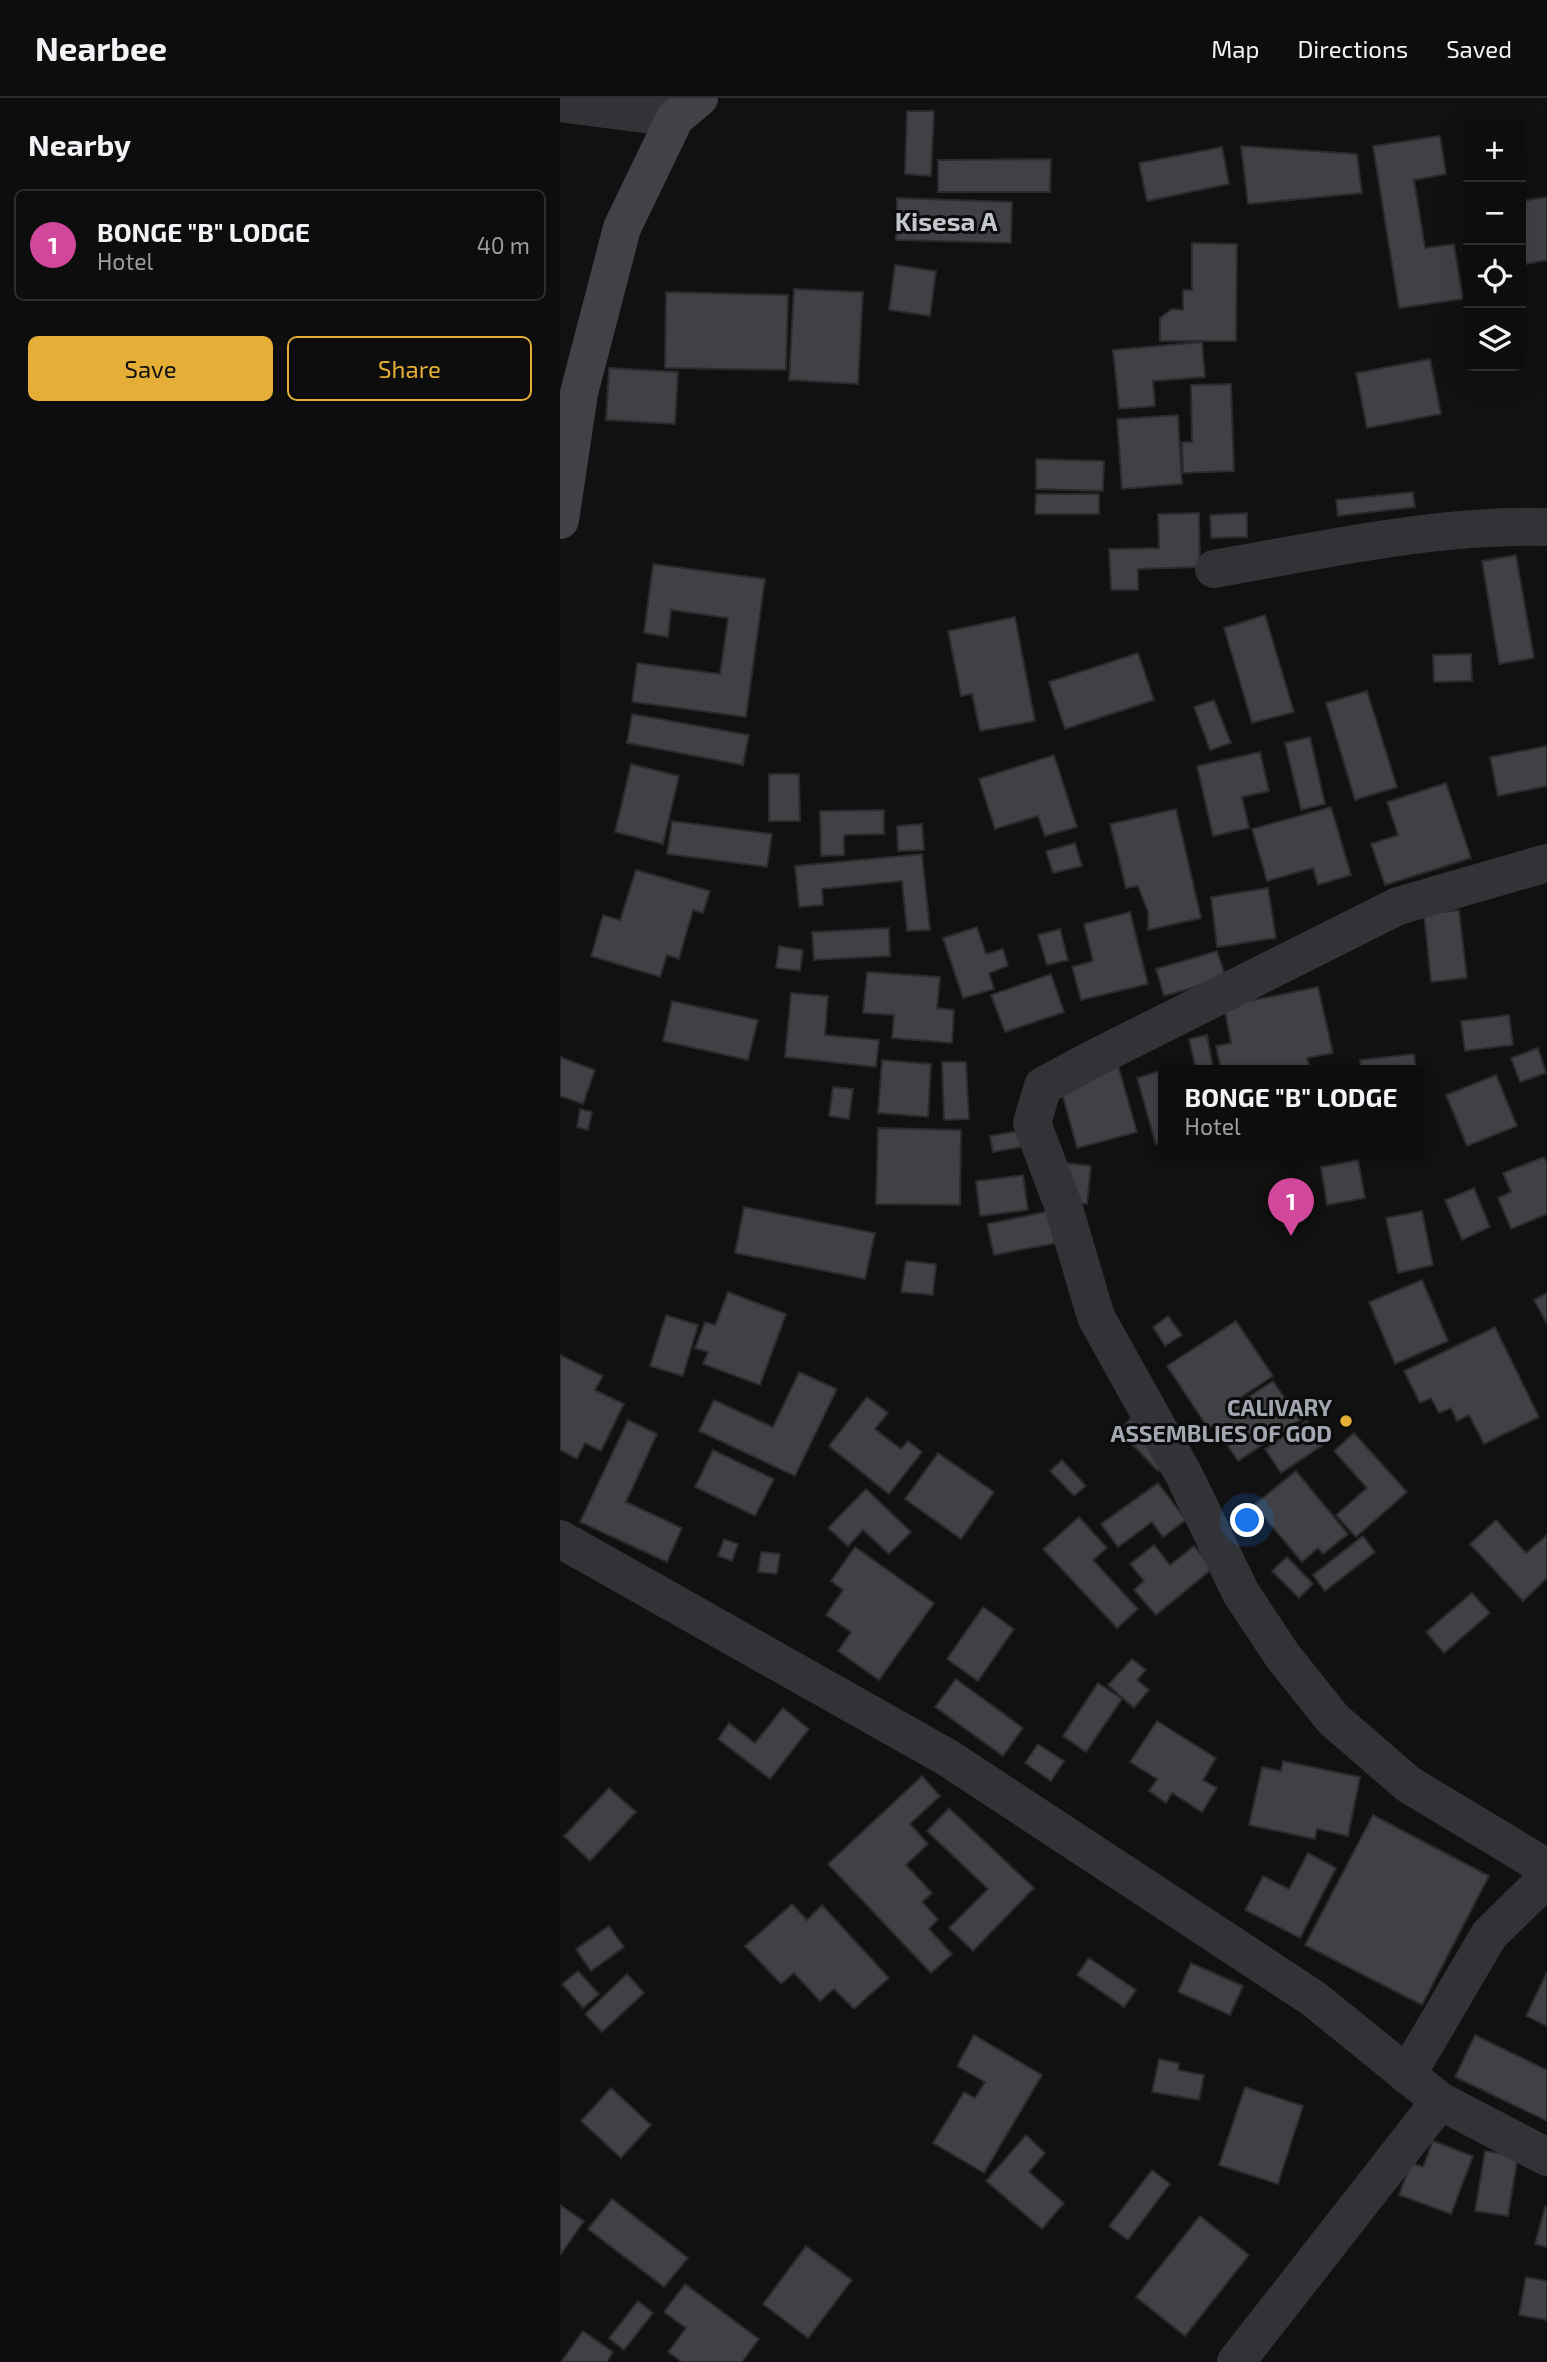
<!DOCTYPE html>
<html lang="en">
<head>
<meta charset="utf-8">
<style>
	:root { --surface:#0d0d0e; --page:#1b1b1c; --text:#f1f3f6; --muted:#9a9c9e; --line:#2d2d2e; --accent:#e4ae37 }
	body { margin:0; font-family:"Exo 2",sans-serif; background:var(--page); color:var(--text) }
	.controls { position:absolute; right:21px; top:21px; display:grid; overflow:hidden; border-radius:10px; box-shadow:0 7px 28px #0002 }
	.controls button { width:63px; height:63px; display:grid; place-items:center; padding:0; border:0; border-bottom:2px solid var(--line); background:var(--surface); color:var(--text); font:35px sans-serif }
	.you { position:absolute; left:688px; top:1423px; width:24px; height:24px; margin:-18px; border:5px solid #fff; border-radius:50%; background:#1a73e8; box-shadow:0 0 0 10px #1a73e833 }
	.badge { display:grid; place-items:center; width:46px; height:46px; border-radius:50%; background:var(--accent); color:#fff; font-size:23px; font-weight:700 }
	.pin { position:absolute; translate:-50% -58px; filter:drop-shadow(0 2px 4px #0008) }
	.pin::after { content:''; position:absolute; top:37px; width:24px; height:21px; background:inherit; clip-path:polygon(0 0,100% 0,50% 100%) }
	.popup { position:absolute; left:598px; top:967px; width:266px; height:91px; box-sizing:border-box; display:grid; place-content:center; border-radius:10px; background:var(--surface); filter:drop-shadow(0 2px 5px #0005); font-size:23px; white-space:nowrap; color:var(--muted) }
	.popup b { font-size:26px; color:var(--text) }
	.popup::after { content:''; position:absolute; left:50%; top:100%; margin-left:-14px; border:14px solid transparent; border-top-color:var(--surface) }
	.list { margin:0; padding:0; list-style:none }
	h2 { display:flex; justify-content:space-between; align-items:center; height:91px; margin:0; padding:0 28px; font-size:30px }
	h2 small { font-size:23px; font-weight:400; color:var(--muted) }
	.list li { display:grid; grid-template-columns:46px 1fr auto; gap:21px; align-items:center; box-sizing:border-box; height:112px; margin:0 14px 14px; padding:0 14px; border:2px solid var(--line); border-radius:10px }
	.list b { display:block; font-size:26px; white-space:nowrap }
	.list p { margin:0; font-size:23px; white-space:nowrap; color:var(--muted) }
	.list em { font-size:23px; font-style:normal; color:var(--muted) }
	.actions { display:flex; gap:14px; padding:21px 28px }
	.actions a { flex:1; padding:16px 0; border:2px solid var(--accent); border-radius:10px; text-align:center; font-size:24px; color:var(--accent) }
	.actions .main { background:var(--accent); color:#111 }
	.icon { flex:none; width:38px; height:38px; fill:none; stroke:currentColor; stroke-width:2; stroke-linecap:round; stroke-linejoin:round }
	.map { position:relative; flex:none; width:987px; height:2264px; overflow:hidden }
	header { display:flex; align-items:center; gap:42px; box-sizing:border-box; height:98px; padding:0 35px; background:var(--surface); border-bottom:2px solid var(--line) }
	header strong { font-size:33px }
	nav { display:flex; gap:38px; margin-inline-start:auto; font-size:24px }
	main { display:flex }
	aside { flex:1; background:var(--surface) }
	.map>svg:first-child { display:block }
	.building { fill:#404145; stroke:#2b2b2e; stroke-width:2 }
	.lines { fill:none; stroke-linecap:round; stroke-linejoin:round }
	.street { stroke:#323337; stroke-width:38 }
	.secondary { stroke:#404247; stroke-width:38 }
	.poi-dot { fill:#e4ae37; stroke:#0c0c0d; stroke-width:2.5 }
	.labels { text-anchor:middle; stroke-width:6; stroke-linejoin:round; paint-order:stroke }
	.poi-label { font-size:23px; font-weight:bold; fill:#a3a7b2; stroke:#0c0c0d; text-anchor:end }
	.quarter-label { font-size:26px; font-weight:bold; fill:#c4c6ce; stroke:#0c0c0d }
</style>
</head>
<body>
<header>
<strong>Nearbee</strong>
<nav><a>Map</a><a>Directions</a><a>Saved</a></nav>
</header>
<main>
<aside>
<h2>Nearby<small></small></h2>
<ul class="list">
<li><span class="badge" style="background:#d1479c">1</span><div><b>BONGE &quot;B&quot; LODGE</b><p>Hotel</p></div><em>40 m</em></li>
</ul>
<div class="actions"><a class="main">Save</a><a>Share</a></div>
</aside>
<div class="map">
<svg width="987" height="2264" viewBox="0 0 987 2264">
	<rect width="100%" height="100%" fill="#111112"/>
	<g class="building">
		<polygon points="347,13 374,13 371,78 345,76"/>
		<polygon points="880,38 886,76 854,82 865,150 894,146 903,201 839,210 813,48"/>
		<polygon points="681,48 797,56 802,95 688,106"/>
		<polygon points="662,49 669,86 587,103 579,65"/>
		<polygon points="491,61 490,94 378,94 378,62"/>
		<polygon points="987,99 987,162 961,167 961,103"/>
		<polygon points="337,100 452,104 451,145 336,142"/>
		<polygon points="632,145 677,146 676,243 600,243 600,220 612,211 623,212 623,192 632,192"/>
		<polygon points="335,167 376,173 370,218 329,212"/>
		<polygon points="234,191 303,194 298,286 229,282"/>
		<polygon points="106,194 228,197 226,272 105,270"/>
		<polygon points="642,244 645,279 593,283 595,308 559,311 553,252"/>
		<polygon points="870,261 881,316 807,330 796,275"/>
		<polygon points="49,270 118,274 115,326 46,322"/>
		<polygon points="671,286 674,373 623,375 622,344 632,344 631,287"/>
		<polygon points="618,317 622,386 562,391 557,321"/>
		<polygon points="476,361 544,363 543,393 476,391"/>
		<polygon points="853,394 855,409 778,418 776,402"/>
		<polygon points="476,396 539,396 539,416 475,416"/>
		<polygon points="639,415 640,469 578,471 578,492 551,492 549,451 599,450 598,416"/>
		<polygon points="687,415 687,439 651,440 650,417"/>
		<polygon points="956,457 974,560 939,566 922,463"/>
		<polygon points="93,466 205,481 186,619 72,604 77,565 160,576 168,520 111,512 108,539 84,535"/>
		<polygon points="705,517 734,614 692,625 664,530"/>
		<polygon points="455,519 475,623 420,633 412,596 401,598 388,533"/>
		<polygon points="578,555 594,602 505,631 489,584"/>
		<polygon points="911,556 912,583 874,584 873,557"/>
		<polygon points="807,593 837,689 795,702 766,605"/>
		<polygon points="654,602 671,645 650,652 634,609"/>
		<polygon points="72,616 189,637 183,667 67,645"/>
		<polygon points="750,639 765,706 741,712 725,645"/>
		<polygon points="987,648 987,688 938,698 930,659"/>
		<polygon points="700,654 709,693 682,699 689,730 653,738 637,668"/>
		<polygon points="494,657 517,729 485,738 478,718 435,731 419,681"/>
		<polygon points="71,666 119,678 103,746 55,734"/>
		<polygon points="209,676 239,676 240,723 209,723"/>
		<polygon points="886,685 911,760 825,787 811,746 838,737 827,704"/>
		<polygon points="771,709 791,777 758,787 753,770 707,783 692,731"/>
		<polygon points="616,711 641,820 588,832 588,814 578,788 566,790 550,726"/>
		<polygon points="324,712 324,736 284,737 284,757 261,758 260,713"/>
		<polygon points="112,723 212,736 207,769 107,756"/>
		<polygon points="362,726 364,752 338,753 337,728"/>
		<polygon points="515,745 522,768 493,775 486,753"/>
		<polygon points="362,756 370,832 347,833 342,783 262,791 263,807 239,809 235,768"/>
		<polygon points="76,772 150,793 143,815 133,812 119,861 107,857 100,879 31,858 43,817 60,822"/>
		<polygon points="708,790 716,840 657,849 651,799"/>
		<polygon points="899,812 907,880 871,884 864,816"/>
		<polygon points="570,814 588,886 521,902 512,869 533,863 524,826"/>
		<polygon points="417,829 426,856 443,851 448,868 429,875 434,891 403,900 383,840"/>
		<polygon points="329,830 330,858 254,862 252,834"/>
		<polygon points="500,831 508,862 487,867 478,837"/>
		<polygon points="219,848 243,852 240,873 216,870"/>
		<polygon points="657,853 666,880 604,898 596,871"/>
		<polygon points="307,874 380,879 377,910 394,912 392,945 332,940 334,917 303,915"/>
		<polygon points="491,876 504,914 445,934 431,897"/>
		<polygon points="758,889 773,955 747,960 750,968 733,972 661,972 656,948 671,945 664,908"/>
		<polygon points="231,895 268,898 265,937 319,942 316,969 225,959"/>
		<polygon points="112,903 198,922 188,962 103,943"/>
		<polygon points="949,917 953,947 905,953 901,923"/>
		<polygon points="647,937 653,969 636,972 629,941"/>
		<polygon points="978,950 986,975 960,984 951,960"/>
		<polygon points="854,956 856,972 791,972 801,971 800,962"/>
		<polygon points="0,959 35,972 23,1006 0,998"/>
		<polygon points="322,962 371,966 368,1019 318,1015"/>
		<polygon points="382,964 406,964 409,1021 384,1022"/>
		<polygon points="558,967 577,1034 517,1050 499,984"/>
		<polygon points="603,972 603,1045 596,1047 577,980"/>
		<polygon points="936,977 957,1028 907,1048 886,997"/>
		<polygon points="273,989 293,991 289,1021 269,1018"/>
		<polygon points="20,1011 32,1014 28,1032 17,1029"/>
		<polygon points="318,1030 401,1032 400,1107 316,1106"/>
		<polygon points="463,1032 466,1048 433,1054 430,1038"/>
		<polygon points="984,1059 987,1065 987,1116 951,1131 938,1100 951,1094 943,1075"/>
		<polygon points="798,1062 805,1100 767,1107 761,1069"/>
		<polygon points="506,1065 531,1068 527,1106 501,1103"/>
		<polygon points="463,1077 468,1112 420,1118 416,1083"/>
		<polygon points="914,1090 930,1129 902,1142 885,1102"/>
		<polygon points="184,1109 315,1135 305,1181 175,1155"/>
		<polygon points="495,1112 502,1144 434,1157 427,1126"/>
		<polygon points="862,1113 873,1167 838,1175 826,1120"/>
		<polygon points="346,1163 376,1166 373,1197 341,1194"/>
		<polygon points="862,1182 888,1243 835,1266 809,1204"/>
		<polygon points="168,1194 226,1216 200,1287 143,1266 148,1254 135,1250 145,1224 155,1227"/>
		<polygon points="987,1195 987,1226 974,1202"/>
		<polygon points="106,1217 138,1227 123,1278 90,1268"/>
		<polygon points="608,1218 622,1237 605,1248 593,1229"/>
		<polygon points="676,1223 713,1278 666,1309 668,1312 713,1283 740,1322 678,1363 654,1327 648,1330 607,1268"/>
		<polygon points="935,1229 979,1319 924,1346 909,1317 897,1323 891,1310 879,1315 871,1300 860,1305 844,1273"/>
		<polygon points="0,1257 43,1278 35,1292 64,1306 41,1353 25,1345 17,1361 0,1352"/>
		<polygon points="239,1274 277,1291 235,1378 139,1333 154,1302 213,1329"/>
		<polygon points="307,1299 328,1315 315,1331 341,1351 348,1343 362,1354 329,1396 269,1348"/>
		<polygon points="573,1318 613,1359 598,1373 559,1333"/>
		<polygon points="68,1322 97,1336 66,1404 122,1430 107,1464 20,1424"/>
		<polygon points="747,1323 763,1347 721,1375 705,1351"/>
		<polygon points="794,1335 847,1394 796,1439 776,1417 807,1390 774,1353"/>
		<polygon points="153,1352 214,1381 195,1418 135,1389"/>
		<polygon points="378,1355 434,1394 401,1441 345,1401"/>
		<polygon points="502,1362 526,1388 514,1398 490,1373"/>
		<polygon points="736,1373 788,1436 763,1456 758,1450 742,1464 694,1407"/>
		<polygon points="598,1385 626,1422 603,1439 592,1424 558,1449 541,1426"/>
		<polygon points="306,1391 351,1434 329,1456 303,1432 288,1448 268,1430"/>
		<polygon points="519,1419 547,1450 533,1462 578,1511 557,1530 483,1451"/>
		<polygon points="936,1422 966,1455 987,1437 987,1480 963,1503 910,1446"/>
		<polygon points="803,1438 815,1454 765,1493 753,1477"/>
		<polygon points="164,1441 178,1446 172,1463 158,1458"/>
		<polygon points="594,1447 610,1467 634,1448 653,1470 596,1517 574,1492 584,1483 570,1466"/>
		<polygon points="295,1449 374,1505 319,1582 278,1553 291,1534 266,1517 283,1492 271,1483"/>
		<polygon points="201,1454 220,1456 217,1476 198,1474"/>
		<polygon points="727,1459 753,1486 739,1500 712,1473"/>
		<polygon points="912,1495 930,1515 884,1555 866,1534"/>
		<polygon points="423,1509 454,1531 418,1583 387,1561"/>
		<polygon points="572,1561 586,1572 577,1582 589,1592 574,1610 548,1587"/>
		<polygon points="396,1581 463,1630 443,1658 375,1609"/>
		<polygon points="538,1585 562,1601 526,1654 503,1638"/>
		<polygon points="223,1610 249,1631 210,1681 158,1641 169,1625 195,1645"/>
		<polygon points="597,1623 656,1660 643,1682 657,1690 642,1714 612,1695 606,1705 589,1693 597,1681 570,1664"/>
		<polygon points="478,1646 504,1663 491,1683 465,1665"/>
		<polygon points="723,1663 800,1679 788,1738 757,1731 755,1741 689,1727 702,1669 721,1673"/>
		<polygon points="362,1678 380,1698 350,1726 368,1746 346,1767 372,1795 362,1804 378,1821 369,1831 392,1856 371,1875 268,1766"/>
		<polygon points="49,1690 76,1714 30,1763 4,1738"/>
		<polygon points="389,1710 474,1790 413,1853 389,1830 428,1791 367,1733"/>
		<polygon points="813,1717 929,1778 862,1907 745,1847"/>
		<polygon points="748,1755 776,1770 740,1840 685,1812 703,1778 729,1791"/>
		<polygon points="232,1806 247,1822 262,1807 329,1880 294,1911 274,1891 260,1903 234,1875 221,1886 185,1848"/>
		<polygon points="49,1828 64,1849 31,1873 16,1851"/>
		<polygon points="529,1860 576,1892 564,1909 517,1877"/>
		<polygon points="631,1865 683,1888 670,1917 618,1894"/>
		<polygon points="18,1873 39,1896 23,1910 2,1886"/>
		<polygon points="987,1874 987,1928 966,1918"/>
		<polygon points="67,1876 84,1895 42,1934 25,1916"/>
		<polygon points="414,1937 482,1977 424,2075 373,2045 404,1994 415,2000 425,1984 397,1968"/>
		<polygon points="915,1937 987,1972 987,2023 895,1979"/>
		<polygon points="599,1961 619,1965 618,1972 644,1977 639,2002 592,1994"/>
		<polygon points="685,1989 743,2008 718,2086 659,2067"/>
		<polygon points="51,1990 91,2027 61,2060 21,2023"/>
		<polygon points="466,2037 485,2055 469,2074 504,2105 482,2131 426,2083"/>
		<polygon points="873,2043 913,2058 891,2116 839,2097 851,2065 863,2069"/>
		<polygon points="925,2053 958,2058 948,2118 915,2113"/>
		<polygon points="592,2072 610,2086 568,2142 549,2128"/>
		<polygon points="52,2101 128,2160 104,2189 28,2131"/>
		<polygon points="0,2107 24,2123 1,2156 0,2156"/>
		<polygon points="985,2109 987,2109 987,2149 975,2146"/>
		<polygon points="640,2118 689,2157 625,2238 576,2199"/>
		<polygon points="246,2148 292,2182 248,2240 203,2206"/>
		<polygon points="966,2179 987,2183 987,2222 959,2217"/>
		<polygon points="125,2186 199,2241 182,2264 122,2264 108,2254 126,2230 104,2214"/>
		<polygon points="78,2203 93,2215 64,2252 49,2240"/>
		<polygon points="23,2233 53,2254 47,2264 1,2264"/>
	</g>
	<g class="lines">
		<g class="street">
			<polyline points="0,5 115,20"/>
			<path d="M654,471C763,452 876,426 987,429"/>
			<polyline points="987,765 838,808 531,962 483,988 472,1025 503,1107 536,1219 624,1377 681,1495 722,1557 773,1621 848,1686 987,1770"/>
			<polyline points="0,1441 388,1660 754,1901 880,2003 987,2059"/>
			<polyline points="847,1977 929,1837 987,1780"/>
			<polyline points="676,2264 880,2003"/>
		</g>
		<polyline class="secondary" points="0,422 19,295 62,130 115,20 139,0"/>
	</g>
	<circle class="poi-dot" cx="786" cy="1323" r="7"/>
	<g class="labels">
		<g class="poi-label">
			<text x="772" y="1318">CALIVARY<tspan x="772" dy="26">ASSEMBLIES OF GOD</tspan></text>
		</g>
		<g class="quarter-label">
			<text x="386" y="133">Kisesa A</text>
		</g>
	</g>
</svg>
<div class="controls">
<button>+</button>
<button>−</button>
<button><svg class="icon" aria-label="locate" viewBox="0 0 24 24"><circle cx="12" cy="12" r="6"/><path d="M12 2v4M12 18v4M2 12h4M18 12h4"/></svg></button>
<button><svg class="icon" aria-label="layers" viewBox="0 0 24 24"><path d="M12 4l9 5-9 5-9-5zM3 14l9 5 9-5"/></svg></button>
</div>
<div class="you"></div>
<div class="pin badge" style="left:731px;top:1138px;background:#d1479c">1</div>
<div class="popup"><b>BONGE &quot;B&quot; LODGE</b>Hotel</div>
</div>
</main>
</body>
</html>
